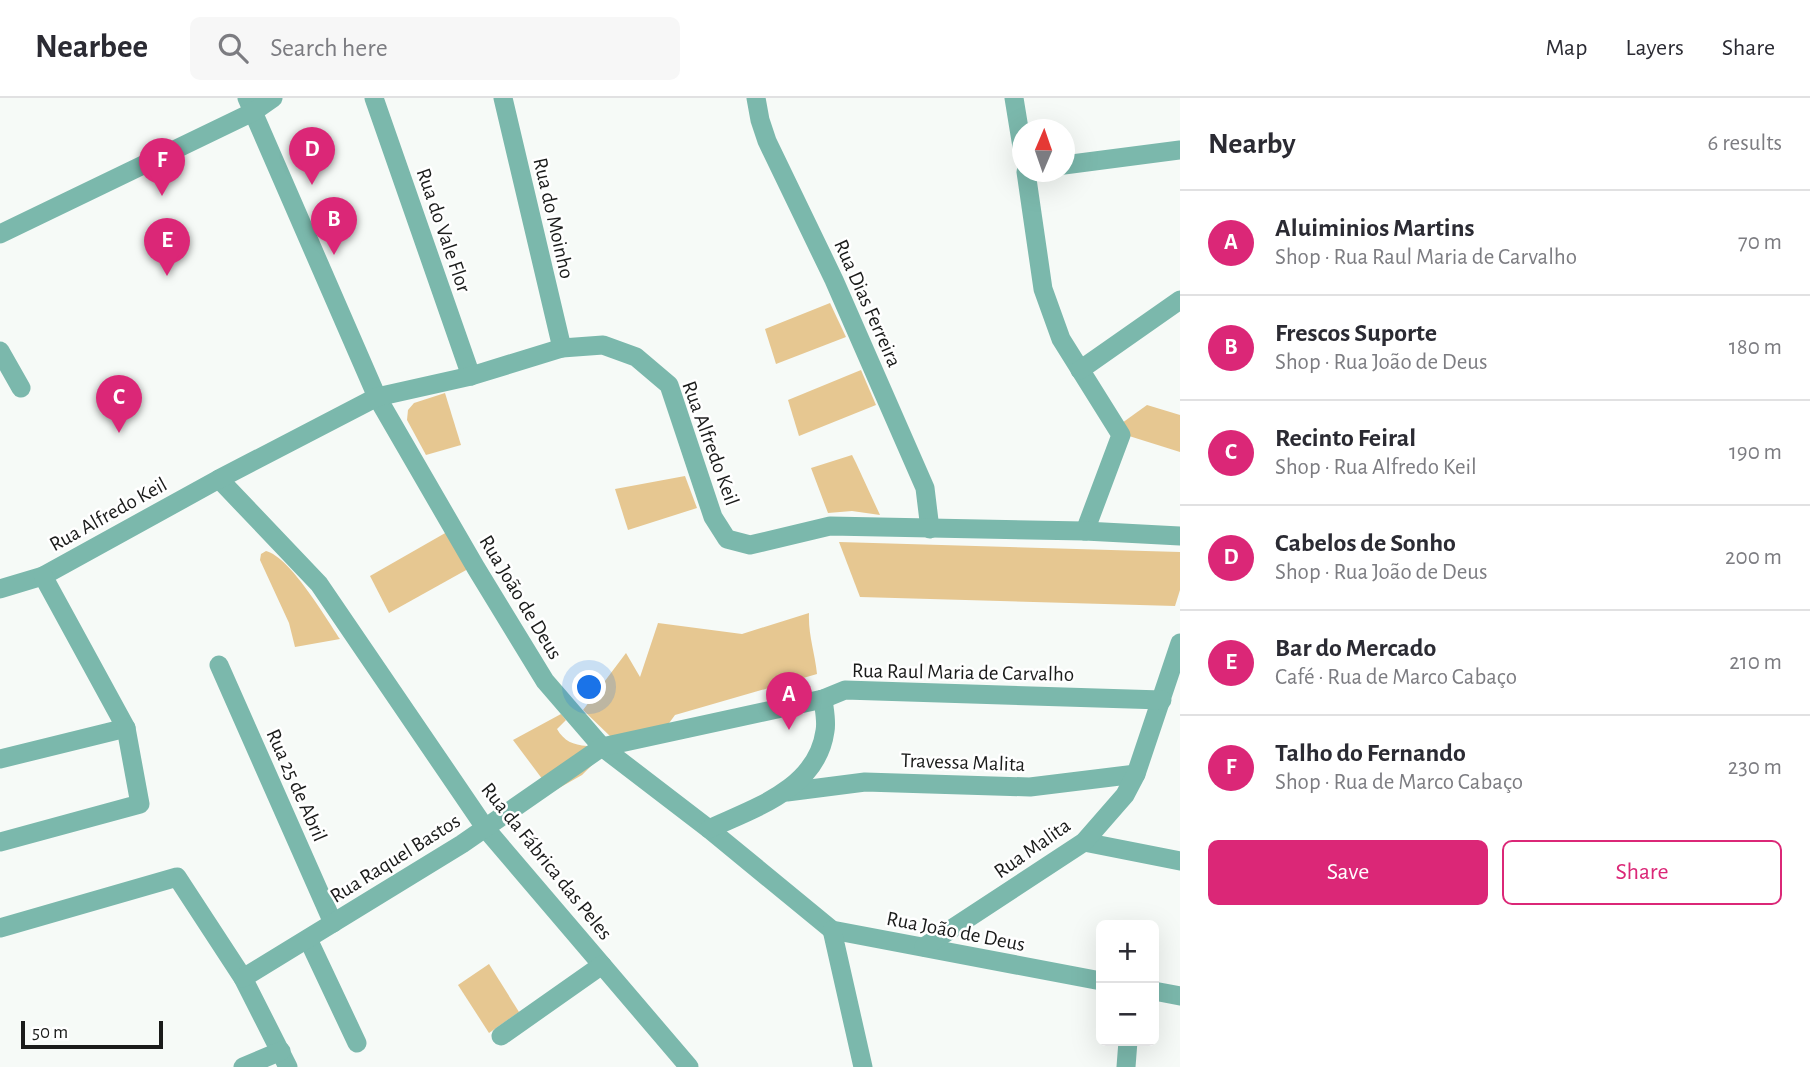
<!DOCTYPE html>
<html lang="en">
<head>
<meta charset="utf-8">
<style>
	:root { --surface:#fff; --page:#f7f7f7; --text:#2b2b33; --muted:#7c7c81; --line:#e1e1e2; --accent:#db2777 }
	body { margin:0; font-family:"Alegreya Sans",sans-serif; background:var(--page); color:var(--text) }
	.controls { position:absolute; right:21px; bottom:21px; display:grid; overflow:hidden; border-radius:10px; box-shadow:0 7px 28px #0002 }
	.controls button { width:63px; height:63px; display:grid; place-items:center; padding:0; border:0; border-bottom:2px solid var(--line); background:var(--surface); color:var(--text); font:35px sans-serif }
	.compass { position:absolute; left:1012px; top:21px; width:63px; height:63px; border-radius:50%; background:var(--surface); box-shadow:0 7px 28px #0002; rotate:2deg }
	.scale { position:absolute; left:21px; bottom:18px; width:142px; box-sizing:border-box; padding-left:7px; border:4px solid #1a1b1a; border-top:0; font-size:19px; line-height:24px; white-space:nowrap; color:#1a1b1a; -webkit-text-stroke:5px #fff; paint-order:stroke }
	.you { position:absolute; left:590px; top:590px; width:24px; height:24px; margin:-18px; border:5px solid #fff; border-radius:50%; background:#1a73e8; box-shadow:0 0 0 10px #1a73e833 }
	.badge { display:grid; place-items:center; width:46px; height:46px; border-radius:50%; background:var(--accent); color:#fff; font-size:23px; font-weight:700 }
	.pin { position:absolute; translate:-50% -58px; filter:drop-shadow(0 2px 4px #0008) }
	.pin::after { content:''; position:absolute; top:37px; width:24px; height:21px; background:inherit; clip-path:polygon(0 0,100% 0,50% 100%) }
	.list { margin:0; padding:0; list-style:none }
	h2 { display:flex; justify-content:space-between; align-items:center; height:91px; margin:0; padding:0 28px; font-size:30px }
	h2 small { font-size:23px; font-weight:400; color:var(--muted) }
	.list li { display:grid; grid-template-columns:46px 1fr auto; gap:21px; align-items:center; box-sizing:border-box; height:105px; padding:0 28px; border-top:2px solid var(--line) }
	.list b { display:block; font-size:26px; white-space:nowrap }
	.list p { margin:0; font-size:23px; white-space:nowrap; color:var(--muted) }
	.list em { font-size:23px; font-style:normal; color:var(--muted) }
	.actions { display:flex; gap:14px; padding:21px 28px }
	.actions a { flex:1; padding:16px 0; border:2px solid var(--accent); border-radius:10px; text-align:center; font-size:24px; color:var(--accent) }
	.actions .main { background:var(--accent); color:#fff }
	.icon { flex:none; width:38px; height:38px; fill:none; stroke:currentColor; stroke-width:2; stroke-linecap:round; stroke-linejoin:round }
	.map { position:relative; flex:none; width:1180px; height:969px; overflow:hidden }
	header { display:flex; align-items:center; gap:42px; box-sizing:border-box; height:98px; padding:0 35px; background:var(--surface); border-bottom:2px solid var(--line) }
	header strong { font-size:33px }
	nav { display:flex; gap:38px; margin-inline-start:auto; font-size:24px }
	.search { width:490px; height:63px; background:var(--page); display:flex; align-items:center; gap:18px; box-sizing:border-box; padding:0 24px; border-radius:10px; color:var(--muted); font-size:26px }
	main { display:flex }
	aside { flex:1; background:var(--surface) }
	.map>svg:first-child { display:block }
	.green { fill:#e6c791 }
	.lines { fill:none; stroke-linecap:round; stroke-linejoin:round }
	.minor { stroke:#7bb8ac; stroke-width:19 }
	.labels { text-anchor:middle; stroke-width:5; stroke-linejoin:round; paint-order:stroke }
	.street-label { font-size:21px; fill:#1a1b1a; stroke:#fff }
</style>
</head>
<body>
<header>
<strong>Nearbee</strong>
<div class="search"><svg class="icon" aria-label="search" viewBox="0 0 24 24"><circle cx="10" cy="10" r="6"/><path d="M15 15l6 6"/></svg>Search here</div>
<nav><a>Map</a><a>Layers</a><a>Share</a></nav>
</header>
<main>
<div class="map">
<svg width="1180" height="969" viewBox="0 0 1180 969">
	<rect width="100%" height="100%" fill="#f6faf7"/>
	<g class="green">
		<polygon points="830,205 846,239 776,266 765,231"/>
		<polygon points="861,272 876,307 799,338 788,302"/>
		<polygon points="445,295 461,347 426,357 407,322 408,312 414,305"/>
		<polygon points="1147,307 1180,317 1180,354 1129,338 1122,325"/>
		<polygon points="852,357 856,365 880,417 852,413 828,415 811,370"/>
		<polygon points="685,378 697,410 628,432 615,391"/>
		<polygon points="447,434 468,471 389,515 370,478"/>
		<polygon points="839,444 1180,454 1180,492 1175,508 860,499"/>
		<path d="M266,453C290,459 326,520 340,541L295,549L289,525L260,462L261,456Z"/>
		<path d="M809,515C808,537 815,555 817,576L675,617L664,632L611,639L583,612L626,555L640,579L658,525L742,536Z"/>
		<path d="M561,616L566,622L557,631C564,643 573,647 587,648L596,663L582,677L552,694L513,642Z"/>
		<polygon points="489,866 519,914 489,935 458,887"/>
	</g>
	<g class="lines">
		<g class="minor">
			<polyline points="247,0 377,299 476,470 545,583 602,649 709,731 832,832 1101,883"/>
			<polyline points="374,0 471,278"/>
			<polyline points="503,0 562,250"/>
			<polyline points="756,0 760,22 767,43 834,182 925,390 930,431"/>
			<polyline points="1014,0 1022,49"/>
			<polyline points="1064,67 1180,52"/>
			<polyline points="1026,74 1043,191 1061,241 1121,337 1085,433"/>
			<polyline points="0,136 253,14 273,0"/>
			<polyline points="0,253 21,290"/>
			<polyline points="1080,272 1180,202"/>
			<polyline points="219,381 319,486 486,731 689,969"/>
			<polyline points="0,491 43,478 219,381 377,299 471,278 562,250 603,247 636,259 669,287 713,419 727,441 750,447 830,428 1085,433 1180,438"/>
			<polyline points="219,567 333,825"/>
			<polyline points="0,661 126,630 43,478"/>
			<polyline points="787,694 865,684 1030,689 1136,676"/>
			<path d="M709,731C754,710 817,691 825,633C827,623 824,611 823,601"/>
			<polyline points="0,744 140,706 126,630"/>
			<polyline points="1084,744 1180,763"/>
			<polyline points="0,830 177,779 243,880 288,969"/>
			<polyline points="832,832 863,969"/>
			<polyline points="308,841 357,945"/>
			<polyline points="924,849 1084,744 1125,697 1136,676 1180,545"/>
			<polyline points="243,880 462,746 602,649 823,601 845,592 1162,602"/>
			<polyline points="1154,893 1180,898"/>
			<polyline points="501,938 602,867"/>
			<polyline points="243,969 281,953"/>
			<polyline points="1126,969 1128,943"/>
		</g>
	</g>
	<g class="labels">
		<g class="street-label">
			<text transform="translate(554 120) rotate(77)" y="7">Rua do Moinho</text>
			<text transform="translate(444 132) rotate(71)" y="7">Rua do Vale Flor</text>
			<text transform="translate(868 205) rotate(66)" y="7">Rua Dias Ferreira</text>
			<text transform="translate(711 345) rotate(70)" y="7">Rua Alfredo Keil</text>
			<text transform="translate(108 416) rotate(-29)" y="7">Rua Alfredo Keil</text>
			<text transform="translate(521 499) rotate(59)" y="7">Rua João de Deus</text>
			<text transform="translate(963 574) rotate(1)" y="7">Rua Raul Maria de Carvalho</text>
			<text transform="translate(963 664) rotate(2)" y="7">Travessa Malita</text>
			<text transform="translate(297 687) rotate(66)" y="7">Rua 25 de Abril</text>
			<text transform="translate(1032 750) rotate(-35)" y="7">Rua Malita</text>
			<text transform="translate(395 760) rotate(-32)" y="7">Rua Raquel Bastos</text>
			<text transform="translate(547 763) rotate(51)" y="7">Rua da Fábrica das Peles</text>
			<text transform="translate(956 833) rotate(11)" y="7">Rua João de Deus</text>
		</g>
	</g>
</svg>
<div class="controls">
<button>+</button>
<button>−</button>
</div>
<svg class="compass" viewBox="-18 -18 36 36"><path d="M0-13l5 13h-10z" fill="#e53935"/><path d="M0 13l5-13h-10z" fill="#7c7c81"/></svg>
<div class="scale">50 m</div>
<div class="you"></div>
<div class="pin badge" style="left:789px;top:632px">A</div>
<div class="pin badge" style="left:334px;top:157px">B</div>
<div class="pin badge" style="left:119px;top:335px">C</div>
<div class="pin badge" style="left:312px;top:87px">D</div>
<div class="pin badge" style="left:167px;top:178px">E</div>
<div class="pin badge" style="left:162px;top:98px">F</div>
</div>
<aside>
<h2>Nearby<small>6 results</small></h2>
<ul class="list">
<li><span class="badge">A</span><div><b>Aluiminios Martins</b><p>Shop · Rua Raul Maria de Carvalho</p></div><em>70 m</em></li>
<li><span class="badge">B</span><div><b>Frescos Suporte</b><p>Shop · Rua João de Deus</p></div><em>180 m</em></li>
<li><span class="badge">C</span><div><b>Recinto Feiral</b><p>Shop · Rua Alfredo Keil</p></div><em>190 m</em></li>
<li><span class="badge">D</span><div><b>Cabelos de Sonho</b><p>Shop · Rua João de Deus</p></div><em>200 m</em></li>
<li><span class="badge">E</span><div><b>Bar do Mercado</b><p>Café · Rua de Marco Cabaço</p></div><em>210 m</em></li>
<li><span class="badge">F</span><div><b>Talho do Fernando</b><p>Shop · Rua de Marco Cabaço</p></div><em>230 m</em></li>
</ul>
<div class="actions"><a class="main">Save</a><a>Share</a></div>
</aside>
</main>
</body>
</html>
